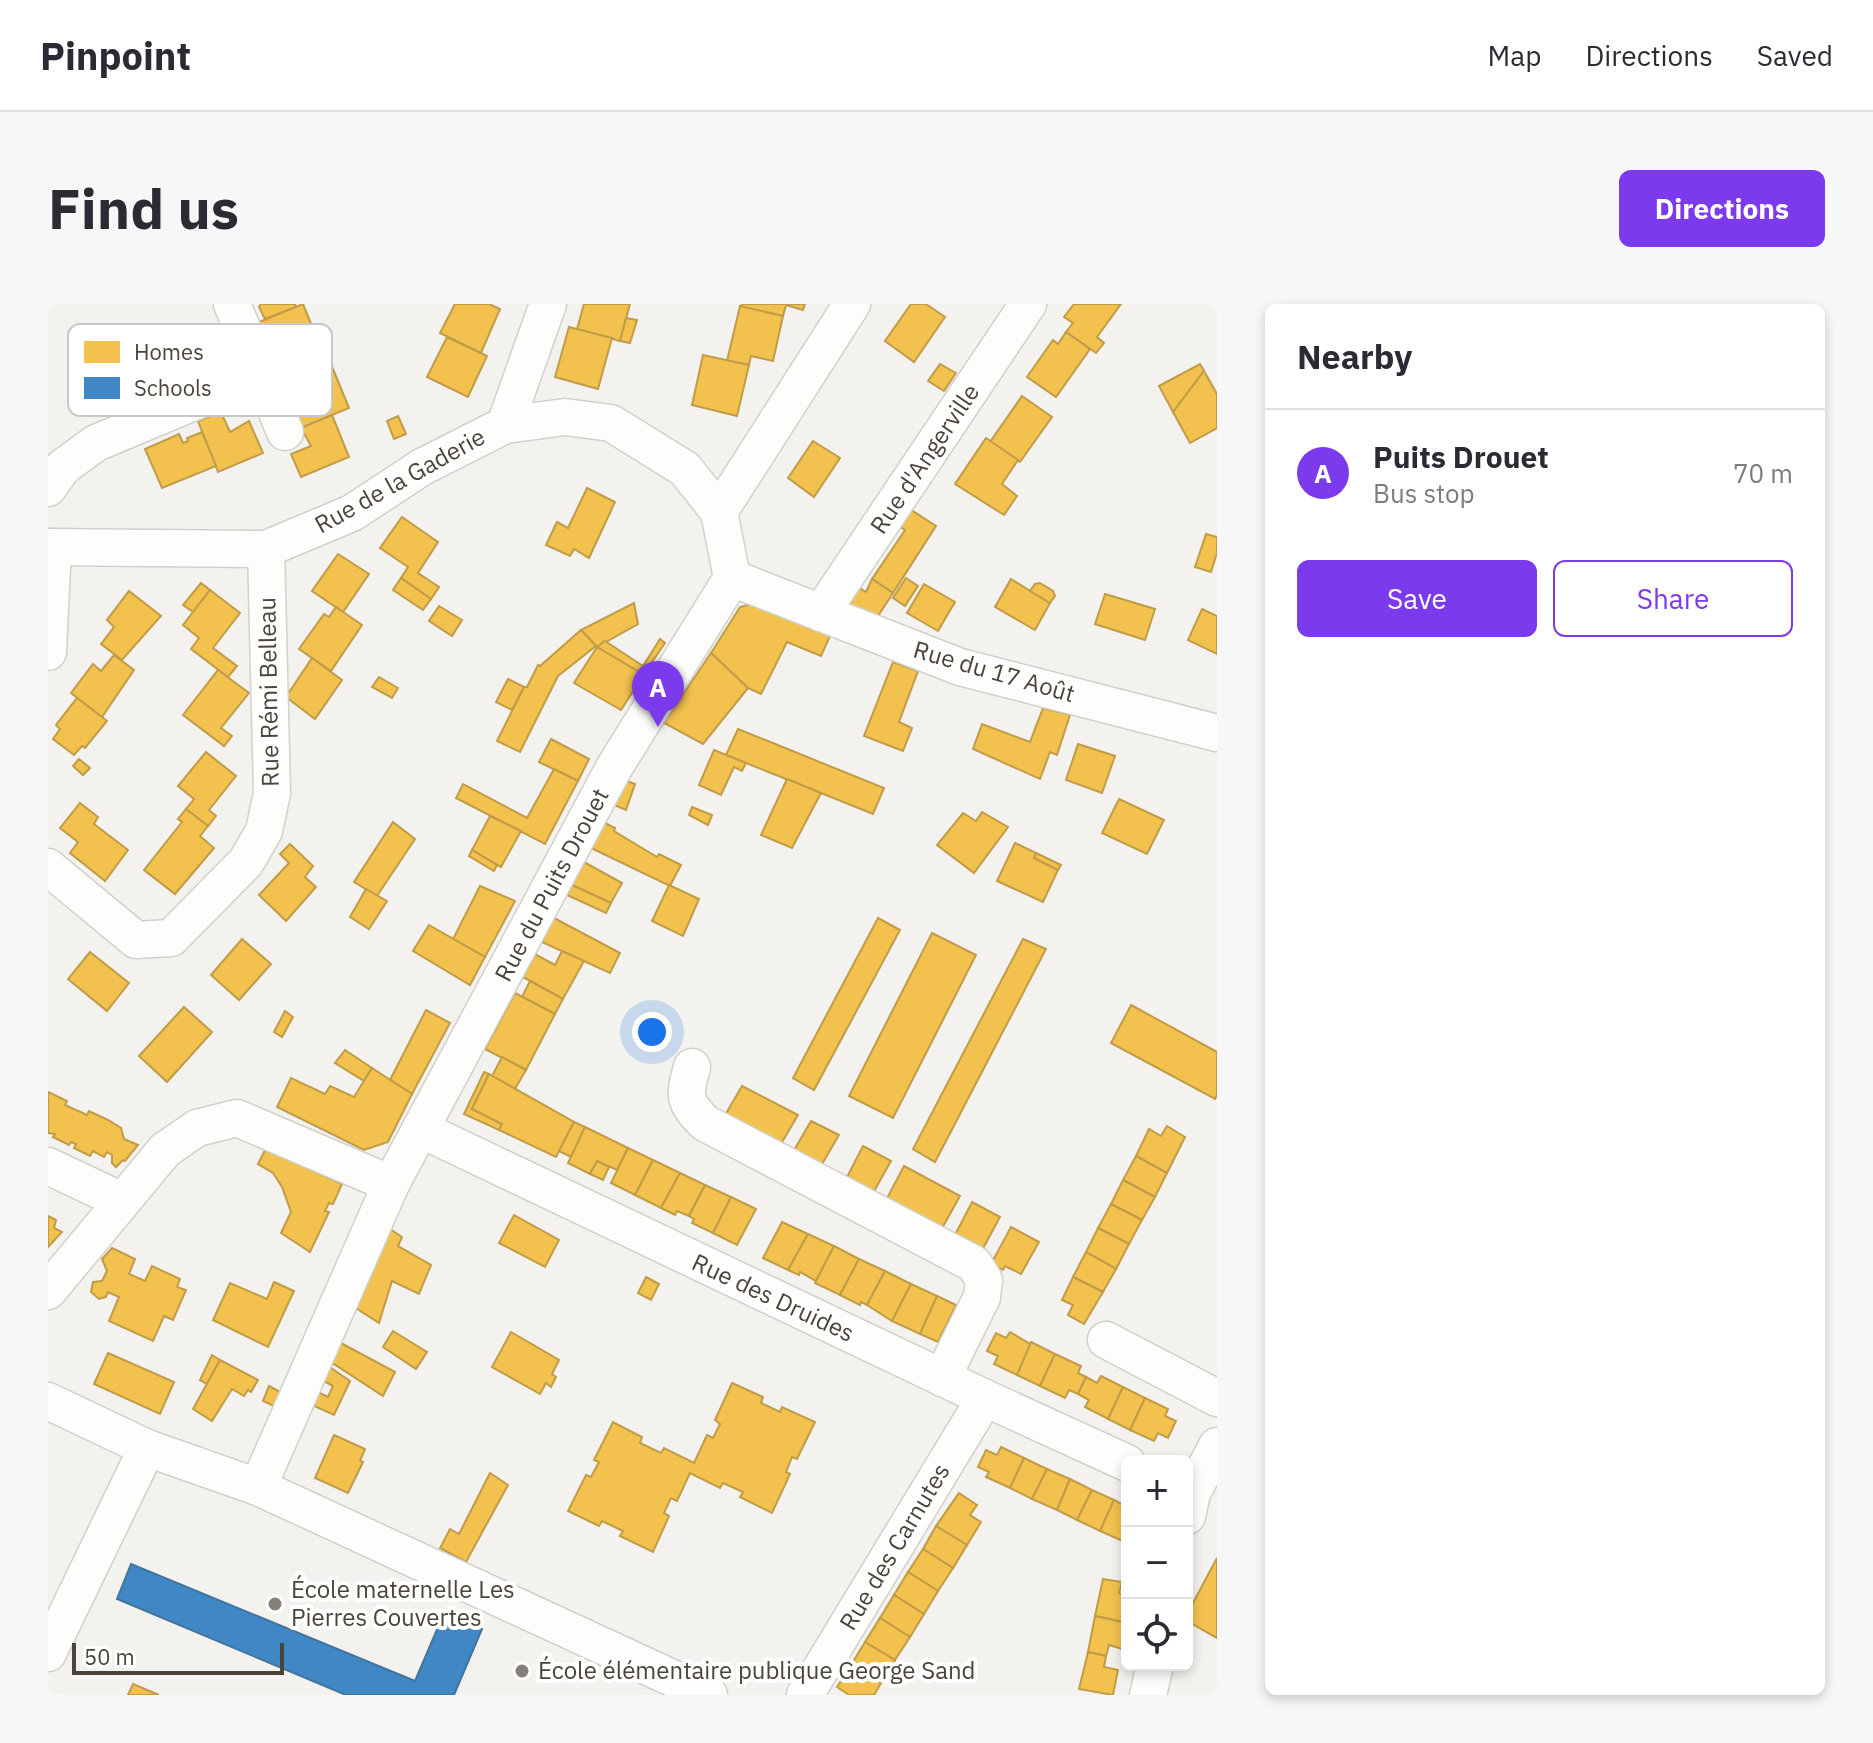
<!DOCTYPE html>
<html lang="en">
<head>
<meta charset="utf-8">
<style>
	:root { --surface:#fff; --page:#f7f7f7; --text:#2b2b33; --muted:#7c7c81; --line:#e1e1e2; --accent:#7c3aed }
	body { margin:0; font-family:"IBM Plex Sans",sans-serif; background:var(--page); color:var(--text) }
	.controls { position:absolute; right:24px; bottom:24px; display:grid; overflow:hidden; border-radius:12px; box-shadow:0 4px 12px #0003 }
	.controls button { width:72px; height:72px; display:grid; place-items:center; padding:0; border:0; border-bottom:2px solid var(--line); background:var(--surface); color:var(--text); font:40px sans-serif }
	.scale { position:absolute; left:24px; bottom:20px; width:212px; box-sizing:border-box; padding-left:8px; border:4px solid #4b4439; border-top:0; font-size:22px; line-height:28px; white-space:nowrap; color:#4b4439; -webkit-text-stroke:6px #fff; paint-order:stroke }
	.you { position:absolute; left:604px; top:728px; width:28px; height:28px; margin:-20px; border:6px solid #fff; border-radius:50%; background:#1a73e8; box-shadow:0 0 0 12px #1a73e833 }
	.badge { display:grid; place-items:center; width:52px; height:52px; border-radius:50%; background:var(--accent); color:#fff; font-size:26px; font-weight:700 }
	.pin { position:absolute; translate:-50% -66px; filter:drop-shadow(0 2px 4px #0008) }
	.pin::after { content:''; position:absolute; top:42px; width:28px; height:24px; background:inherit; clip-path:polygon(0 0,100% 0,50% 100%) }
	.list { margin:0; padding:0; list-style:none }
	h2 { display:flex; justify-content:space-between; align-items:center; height:104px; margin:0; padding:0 32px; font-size:34px }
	h2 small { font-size:26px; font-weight:400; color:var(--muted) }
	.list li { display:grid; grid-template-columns:52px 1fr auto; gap:24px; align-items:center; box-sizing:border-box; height:128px; padding:0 32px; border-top:2px solid var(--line) }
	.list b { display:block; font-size:30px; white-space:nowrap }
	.list p { margin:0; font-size:26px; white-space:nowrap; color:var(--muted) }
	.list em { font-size:26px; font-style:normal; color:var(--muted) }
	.actions { display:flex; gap:16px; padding:24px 32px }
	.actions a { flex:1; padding:18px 0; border:2px solid var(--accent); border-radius:12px; text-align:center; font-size:28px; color:var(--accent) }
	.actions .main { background:var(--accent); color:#fff }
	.icon { flex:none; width:44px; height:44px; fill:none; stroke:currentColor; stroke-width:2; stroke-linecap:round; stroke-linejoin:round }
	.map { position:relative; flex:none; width:1169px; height:1391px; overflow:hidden; border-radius:12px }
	header { display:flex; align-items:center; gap:48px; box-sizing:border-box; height:112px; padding:0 40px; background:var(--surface); border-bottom:2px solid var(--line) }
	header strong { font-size:38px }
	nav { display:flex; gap:44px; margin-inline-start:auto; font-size:28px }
	.intro { display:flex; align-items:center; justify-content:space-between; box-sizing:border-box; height:192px; padding:0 48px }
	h1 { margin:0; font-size:56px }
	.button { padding:20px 36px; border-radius:12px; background:var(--accent); color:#fff; font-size:28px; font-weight:700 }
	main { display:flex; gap:48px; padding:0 48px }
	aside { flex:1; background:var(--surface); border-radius:12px; box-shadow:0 4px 12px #0003 }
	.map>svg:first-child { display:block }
	.homes { fill:#f2c14e; stroke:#c09c48; stroke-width:2 }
	.schools { fill:#3f88c5; stroke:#43749b; stroke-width:2 }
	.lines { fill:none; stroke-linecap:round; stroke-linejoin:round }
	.minor-casing { stroke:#d2d0cb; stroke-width:39 }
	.minor { stroke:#fdfdfc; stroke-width:36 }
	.poi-dot { fill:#868178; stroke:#fff; stroke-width:3 }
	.labels { text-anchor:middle; stroke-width:8; stroke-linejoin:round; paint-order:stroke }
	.street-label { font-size:24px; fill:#4b4439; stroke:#fff }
	.poi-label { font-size:24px; fill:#4b4439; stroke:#fff; text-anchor:start }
	.key { fill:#fff; stroke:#c9c7c4; stroke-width:2 }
	.key-label { font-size:22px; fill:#4b4439 }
</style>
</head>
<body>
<header>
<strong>Pinpoint</strong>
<nav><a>Map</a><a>Directions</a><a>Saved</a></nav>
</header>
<div class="intro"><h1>Find us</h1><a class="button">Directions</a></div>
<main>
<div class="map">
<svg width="1169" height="1391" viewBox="0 0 1169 1391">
	<rect width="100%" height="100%" fill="#f4f2ee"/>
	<g class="homes">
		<polygon points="213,0 247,0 248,3 217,15 211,3"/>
		<polygon points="255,0 273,44 242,57 236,37 216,45 206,20"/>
		<polygon points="407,0 441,0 452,5 433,49 392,29"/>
		<polygon points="536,0 582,0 572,37 529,25"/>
		<polygon points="694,0 757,0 755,6 738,1 735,12 693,3"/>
		<polygon points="863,0 878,0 897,13 866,58 837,37"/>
		<polygon points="1026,0 1073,0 1049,33 1056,39 1048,49 1018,28 1025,19 1016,13"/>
		<polygon points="692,2 735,12 725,57 703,52 701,61 679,57"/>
		<polygon points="578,14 589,16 582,39 572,37"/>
		<polygon points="521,23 564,34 550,85 507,73"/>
		<polygon points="1018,28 1042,45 1008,93 979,73 1005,36 1010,40"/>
		<polygon points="399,33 439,52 420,93 379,73"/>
		<polygon points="655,51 701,61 689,112 644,101"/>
		<polygon points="283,60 301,104 253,124 242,100 260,92 250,73"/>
		<polygon points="892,60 908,69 896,87 880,77"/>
		<polygon points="1152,60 1156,67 1125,108 1111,82"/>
		<polygon points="1156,67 1169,90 1169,124 1142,139 1125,108"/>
		<polygon points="974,92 1004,113 972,158 942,138"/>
		<polygon points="173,108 182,128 201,117 215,149 170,168 150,117"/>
		<polygon points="284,111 301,153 253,173 243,150 263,142 253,124"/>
		<polygon points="350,112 358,130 346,135 339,117"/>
		<polygon points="154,128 168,162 114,184 97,145 131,130 135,139 140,137 139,134"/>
		<polygon points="938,134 970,156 954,180 969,192 956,211 907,180"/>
		<polygon points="765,137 792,154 766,193 740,174"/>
		<polygon points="539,184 567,198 541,254 526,245 522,252 498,241 509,218 520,224"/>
		<polygon points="854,200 888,222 845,289 824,275 857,226 842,217"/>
		<polygon points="354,213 390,238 370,269 391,283 383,295 353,274 360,263 332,244"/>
		<polygon points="1158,230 1169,233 1169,249 1163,268 1147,263"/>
		<polygon points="290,250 321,270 295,308 264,287"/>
		<polygon points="353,274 383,295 375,306 345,286"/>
		<polygon points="858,274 870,282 857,302 845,294"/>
		<polygon points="824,275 845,289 828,315 795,303 802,278 818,288"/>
		<polygon points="963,275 1002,299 987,326 947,303"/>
		<polygon points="153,279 162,286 145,308 135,301"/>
		<polygon points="992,279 1005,287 1007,292 1002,299 982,287 987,280"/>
		<polygon points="876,280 907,298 890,327 859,309"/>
		<polygon points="162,286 192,309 165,344 189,362 180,373 143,345 151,334 135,321"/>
		<polygon points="81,287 113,312 74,356 53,340 66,323 59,316"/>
		<polygon points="1057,290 1107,305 1097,336 1047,320"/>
		<polygon points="586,299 590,320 549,343 533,326"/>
		<polygon points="703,300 782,332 773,352 739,338 713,390 700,384 663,349 692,303"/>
		<polygon points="391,302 414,316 404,332 381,317"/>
		<polygon points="288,303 314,321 283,367 251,345 276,310 281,313"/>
		<polygon points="1154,305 1169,312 1169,350 1140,336"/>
		<polygon points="533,326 548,342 510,372 472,448 449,437 476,383 479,383 490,361 492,362"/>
		<polygon points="612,335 617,339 600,364 595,362"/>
		<polygon points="557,337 595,362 591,368 549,343"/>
		<polygon points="549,343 591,368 595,362 600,364 573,406 526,379"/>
		<polygon points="663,349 700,384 655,440 616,419"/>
		<polygon points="66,351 86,366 54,413 23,389 45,360 53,367"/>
		<polygon points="264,354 294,376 267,415 238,393"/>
		<polygon points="845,358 870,367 851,418 864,424 855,447 816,432"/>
		<polygon points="170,366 201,389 173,424 184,432 176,442 135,411"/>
		<polygon points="331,373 350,384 344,394 324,383"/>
		<polygon points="460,375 476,383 464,406 448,398"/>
		<polygon points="29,394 59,417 37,444 34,442 26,451 5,435 12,425 8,421"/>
		<polygon points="995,404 1022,411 1009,451 1002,448 992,475 925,445 934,420 982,438"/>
		<polygon points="690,425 836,484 825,510 678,451"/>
		<polygon points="503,435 541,455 530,477 491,458"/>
		<polygon points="1030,440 1067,452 1054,489 1018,476"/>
		<polygon points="666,446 698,459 694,467 686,463 673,491 651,481"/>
		<polygon points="158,448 188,472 161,506 168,512 160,522 138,505 146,495 130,482"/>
		<polygon points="31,455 42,464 35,471 25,462"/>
		<polygon points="506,465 530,477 497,540 408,494 415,480 479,514"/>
		<polygon points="739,475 773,489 744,544 713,531"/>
		<polygon points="579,477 587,480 578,506 566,501"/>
		<polygon points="1071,495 1116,516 1099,550 1054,529"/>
		<polygon points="32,499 50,513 46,520 80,546 57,577 22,549 30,538 12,524"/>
		<polygon points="644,503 664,511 660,521 641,511"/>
		<polygon points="138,505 160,522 152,532 166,544 127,590 96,566 134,518 130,515"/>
		<polygon points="934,508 960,523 926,569 889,541 915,509 928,517"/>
		<polygon points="442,512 473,527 453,563 424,546"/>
		<polygon points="345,518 367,535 329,592 306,578"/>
		<polygon points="557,519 567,524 566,527 609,553 611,550 633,561 622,582 543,544"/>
		<polygon points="967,539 988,549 986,554 1010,566 995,598 949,577"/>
		<polygon points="242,540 265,562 257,573 268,583 238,617 211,591 241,559 232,550"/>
		<polygon points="424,546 449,561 446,567 421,552"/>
		<polygon points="988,549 1013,561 1010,566 986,554"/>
		<polygon points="536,558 574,579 563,599 524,581"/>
		<polygon points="524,581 563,599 558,609 519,591"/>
		<polygon points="621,581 651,595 635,632 604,617"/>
		<polygon points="432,582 467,597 437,653 405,635"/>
		<polygon points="318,585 339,597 321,625 302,613"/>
		<polygon points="506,614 572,649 562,669 494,638"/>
		<polygon points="830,614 852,626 766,786 745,774"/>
		<polygon points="381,621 437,653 422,681 365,647"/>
		<polygon points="884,629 928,651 845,814 801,792"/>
		<polygon points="194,635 223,660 191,696 163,671"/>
		<polygon points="975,635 998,645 887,858 865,845"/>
		<polygon points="514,647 536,657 515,695 475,673 487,650 507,661"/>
		<polygon points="42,648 81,679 59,707 20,675"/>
		<polygon points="482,677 515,695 507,710 474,693"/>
		<polygon points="467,689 507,710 478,766 437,745"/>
		<polygon points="1083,701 1169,748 1169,791 1167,795 1063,739"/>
		<polygon points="136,703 164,728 119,778 91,752"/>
		<polygon points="378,706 402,719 364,790 342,776"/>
		<polygon points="237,707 245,713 234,733 226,728"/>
		<polygon points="297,746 324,764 316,777 287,759"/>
		<polygon points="454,753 478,766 467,785 444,772"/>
		<polygon points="324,764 364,790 340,838 316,846 229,803 243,774 277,790 282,782 306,793"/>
		<polygon points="436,768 441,770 424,805 454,820 451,826 416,810"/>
		<polygon points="441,770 526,818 508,853 451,826 454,820 424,805"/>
		<polygon points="694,782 750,811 729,847 673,818"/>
		<polygon points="0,788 19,797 17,801 39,811 41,807 60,816 73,824 76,835 90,841 77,857 75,856 68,863 64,859 64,851 59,848 56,853 45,847 42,852 26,844 28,840 23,838 21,841 5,833 7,830 0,829"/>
		<polygon points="763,817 791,831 770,867 745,848"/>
		<polygon points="526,818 537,823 523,853 511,847"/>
		<polygon points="1119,822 1137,833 1119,869 1088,852 1101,825 1113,832"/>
		<polygon points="537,823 580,844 569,866 549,857 542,870 520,859"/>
		<polygon points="815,842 843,857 825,889 796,879"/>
		<polygon points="218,844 294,880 285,900 281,899 277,907 281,908 262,948 233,929 243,908 234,883 225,869 210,860"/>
		<polygon points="580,844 605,856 587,891 563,879"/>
		<polygon points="1088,852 1119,869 1107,893 1075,876"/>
		<polygon points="605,856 632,869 613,904 587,891"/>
		<polygon points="549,857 561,863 555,876 542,870"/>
		<polygon points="856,862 912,892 892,928 837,898"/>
		<polygon points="632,869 657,881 641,912 629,907 627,911 613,904"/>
		<polygon points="1075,876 1107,893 1094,916 1063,900"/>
		<polygon points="657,881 683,893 665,929 644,919 646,915 641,912"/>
		<polygon points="683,893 708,905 689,941 665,929"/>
		<polygon points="924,898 952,913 932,950 907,931"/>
		<polygon points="1063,900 1094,916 1081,940 1050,924"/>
		<polygon points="466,911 511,936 497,963 451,939"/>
		<polygon points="0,912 8,916 6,924 14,928 0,943"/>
		<polygon points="734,918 760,930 740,966 715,954"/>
		<polygon points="963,923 991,938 973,970 957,962 955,966 943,960"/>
		<polygon points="1050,924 1081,940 1068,965 1038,948"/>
		<polygon points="342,925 354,933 350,942 383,961 371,990 344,977 331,1019 306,1003"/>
		<polygon points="760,930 786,942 768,977 752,968 751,971 740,966"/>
		<polygon points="786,942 811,955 792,991 767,979"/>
		<polygon points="64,944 87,955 81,970 97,977 104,962 132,975 129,983 138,986 125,1016 116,1012 105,1037 61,1017 71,993 60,988 58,993 51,995 43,988 45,978 54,977 59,967 54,955"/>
		<polygon points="1038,948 1068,965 1055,988 1025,973"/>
		<polygon points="811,955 837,967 819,1001 813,998 812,1001 792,991"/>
		<polygon points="837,967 863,980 844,1017 819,1001"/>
		<polygon points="598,973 611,980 603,996 590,989"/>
		<polygon points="1025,973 1055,988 1036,1020 1020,1011 1025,1001 1014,996"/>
		<polygon points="226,978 246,987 220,1043 165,1016 182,979 219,995"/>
		<polygon points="863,980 889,992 872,1030 844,1017"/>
		<polygon points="889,992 908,1001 890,1038 872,1030"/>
		<polygon points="345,1027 379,1048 368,1065 335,1043"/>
		<polygon points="463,1028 511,1056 504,1070 508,1073 503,1083 498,1079 492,1090 444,1063"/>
		<polygon points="962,1028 984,1041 969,1071 946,1060 950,1052 939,1047 948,1029 958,1034"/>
		<polygon points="291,1038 347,1068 335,1092 283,1058"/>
		<polygon points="983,1038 1007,1050 992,1082 969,1071"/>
		<polygon points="60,1049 126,1078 112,1110 46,1080"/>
		<polygon points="1007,1050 1033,1062 1030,1069 1038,1073 1030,1090 1021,1086 1017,1094 992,1082"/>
		<polygon points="164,1051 172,1056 159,1080 152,1076"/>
		<polygon points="172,1056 210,1076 203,1088 200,1086 196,1092 184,1085 164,1117 145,1105"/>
		<polygon points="280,1062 302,1077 286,1111 262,1100 268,1087 280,1093 285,1082 274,1076"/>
		<polygon points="1053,1072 1075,1083 1060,1115 1037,1103 1041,1096 1030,1090 1038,1073 1049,1079"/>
		<polygon points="684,1079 715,1093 713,1099 732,1108 734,1103 767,1118 749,1155 744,1153 738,1168 742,1170 724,1209 692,1193 695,1188 675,1179 672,1184 642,1169 629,1197 623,1194 616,1209 621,1212 605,1248 572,1232 575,1227 554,1217 551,1222 520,1207 538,1171 543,1173 551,1158 546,1156 565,1118 594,1133 592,1139 613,1149 616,1144 646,1159 659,1131 665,1134 672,1120 667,1116"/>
		<polygon points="221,1082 234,1089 228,1103 215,1097"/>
		<polygon points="1075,1083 1097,1094 1082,1126 1060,1115"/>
		<polygon points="1097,1094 1120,1105 1117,1112 1128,1117 1120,1134 1110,1129 1106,1137 1082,1126"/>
		<polygon points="286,1131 317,1145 312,1157 315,1158 300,1189 267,1174"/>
		<polygon points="953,1143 976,1154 962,1184 938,1173 941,1168 930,1163 938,1146 949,1151"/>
		<polygon points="976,1154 999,1165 984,1195 962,1184"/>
		<polygon points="999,1165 1022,1175 1009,1206 984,1195"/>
		<polygon points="442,1169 460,1181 418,1258 392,1244 402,1225 411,1230"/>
		<polygon points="1022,1175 1044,1186 1029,1216 1009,1206"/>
		<polygon points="1044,1186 1066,1196 1052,1227 1029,1216"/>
		<polygon points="911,1189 929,1201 922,1211 933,1218 919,1241 888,1222"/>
		<polygon points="1066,1196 1079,1203 1077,1238 1052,1227"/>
		<polygon points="888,1222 919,1241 905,1264 875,1245"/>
		<polygon points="875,1245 905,1264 890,1287 860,1268"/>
		<polygon points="1169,1254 1169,1334 1139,1317 1139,1310"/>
		<polygon points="860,1268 890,1287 876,1310 846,1291"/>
		<polygon points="1055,1275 1074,1278 1071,1289 1079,1291 1079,1319 1047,1312"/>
		<polygon points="846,1291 876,1310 862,1333 832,1314"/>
		<polygon points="1047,1312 1079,1319 1074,1345 1061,1341 1058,1352 1040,1348"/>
		<polygon points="832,1314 862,1333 847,1356 817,1338"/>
		<polygon points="817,1338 847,1356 833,1379 803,1361"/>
		<polygon points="1040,1348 1058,1352 1056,1363 1070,1366 1065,1391 1031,1385"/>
		<polygon points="803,1361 833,1379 826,1391 801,1391 789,1383"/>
		<polygon points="85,1380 111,1391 80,1391"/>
	</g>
	<polygon class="schools" points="83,1260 367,1377 396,1309 434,1325 406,1391 298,1391 69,1295"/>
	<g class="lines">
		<g class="minor-casing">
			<g id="minor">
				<polyline points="213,70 237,128"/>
				<polyline points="457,121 500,0"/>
				<polyline points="0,184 15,163 48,139 213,70 184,0"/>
				<polyline points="0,243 218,245 304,209 374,163 457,121 517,113 563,119 637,165 671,208"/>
				<polyline points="684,274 912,363 1169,429"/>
				<polyline points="773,309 980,0"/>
				<polyline points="0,348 5,243"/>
				<polyline points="0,563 88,636 123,634 198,558 216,527 224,489 218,245"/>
				<path d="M644,763C636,792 635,797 657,819L926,960L936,976L934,993L894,1074"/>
				<polyline points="372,825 937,1094 1079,1159"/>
				<polyline points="0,862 72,896"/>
				<polyline points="0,987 117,846 149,824 189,814 343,880"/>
				<polyline points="1058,1036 1169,1094"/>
				<polyline points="0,1097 99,1144 210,1183 661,1391"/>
				<polyline points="210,1183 343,880 567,462 684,274 671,208 804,0"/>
				<polyline points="1139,1212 1144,1189 1169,1142"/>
				<polyline points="0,1349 99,1144"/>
				<polyline points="757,1391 937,1094"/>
				<polyline points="1100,1391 1107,1361"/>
			</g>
		</g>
		<use href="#minor" class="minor"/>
	</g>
	<g class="poi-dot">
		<circle cx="227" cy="1300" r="8"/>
		<circle cx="474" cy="1367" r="8"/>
	</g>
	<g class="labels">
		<g class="street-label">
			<text transform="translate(877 155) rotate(-56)" y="8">Rue d'Angerville</text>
			<text transform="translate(352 177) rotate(-29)" y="8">Rue de la Gaderie</text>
			<text transform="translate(946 368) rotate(16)" y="8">Rue du 17 Août</text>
			<text transform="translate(221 388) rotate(-91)" y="8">Rue Rémi Belleau</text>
			<text transform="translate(504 581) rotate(-62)" y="8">Rue du Puits Drouet</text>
			<text transform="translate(725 994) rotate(25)" y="8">Rue des Druides</text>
			<text transform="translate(847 1243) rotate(-59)" y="8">Rue des Carnutes</text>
		</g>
		<g class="poi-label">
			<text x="243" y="1294">École maternelle Les<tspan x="243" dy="28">Pierres Couvertes</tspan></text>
			<text x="490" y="1375">École élémentaire publique George Sand</text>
		</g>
	</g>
	<rect x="20" y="20" width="264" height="92" rx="12" class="key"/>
	<rect x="36" y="37" width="36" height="22" fill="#f2c14e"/>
	<rect x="36" y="73" width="36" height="22" fill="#3f88c5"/>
	<g class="key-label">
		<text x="86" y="56">Homes</text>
		<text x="86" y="92">Schools</text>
	</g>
</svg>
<div class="controls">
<button>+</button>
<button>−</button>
<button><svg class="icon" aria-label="locate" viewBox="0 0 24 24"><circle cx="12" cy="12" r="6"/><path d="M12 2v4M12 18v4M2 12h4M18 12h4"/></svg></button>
</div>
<div class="scale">50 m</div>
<div class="you"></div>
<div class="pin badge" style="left:610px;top:423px">A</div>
</div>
<aside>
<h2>Nearby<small></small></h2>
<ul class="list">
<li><span class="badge">A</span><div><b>Puits Drouet</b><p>Bus stop</p></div><em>70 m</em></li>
</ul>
<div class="actions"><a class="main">Save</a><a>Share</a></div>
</aside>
</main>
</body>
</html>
